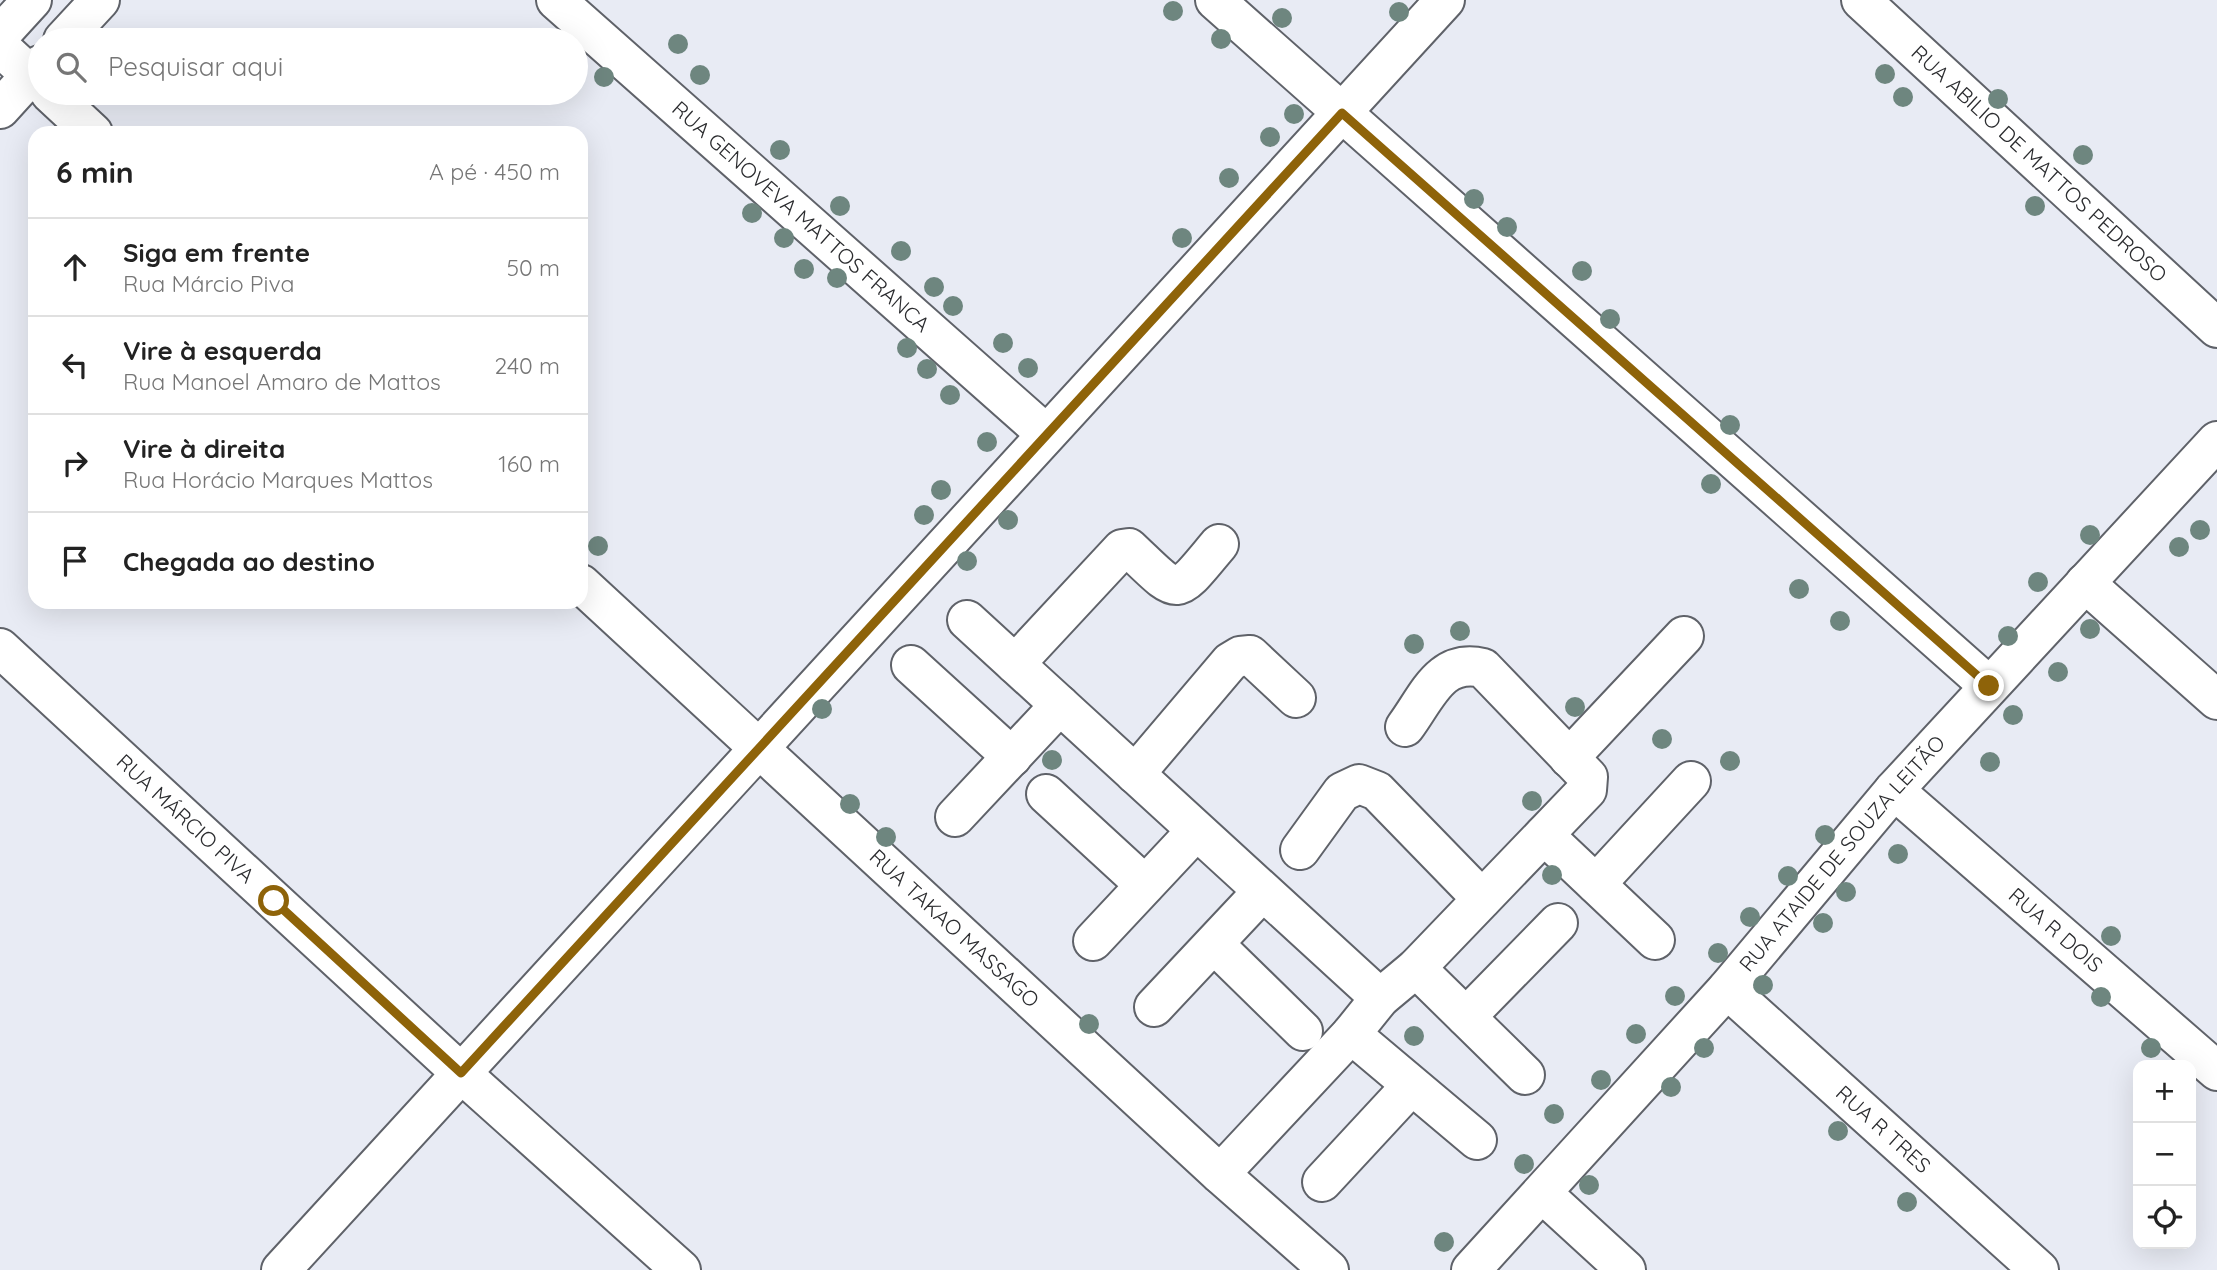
<!DOCTYPE html>
<html lang="pt">
<head>
<meta charset="utf-8">
<style>
	:root { --surface:#fff; --page:#f6f6f6; --text:#222; --muted:#767676; --line:#e0e0e0 }
	body { margin:0; font-family:Quicksand,sans-serif; background:var(--page); color:var(--text) }
	.controls { position:absolute; right:21px; bottom:21px; display:grid; overflow:hidden; border-radius:14px; box-shadow:0 7px 28px #0002 }
	.controls button { width:63px; height:63px; display:grid; place-items:center; padding:0; border:0; border-bottom:2px solid var(--line); background:var(--surface); color:var(--text); font:35px sans-serif }
	.stop { position:absolute; width:21px; height:21px; margin:-16px; border:5px solid #8e6309; border-radius:50%; background:#fff }
	.stop.end { background:#8e6309; border-color:#fff; box-shadow:0 2px 7px #0008 }
	.list { margin:0; padding:0; list-style:none }
	h2 { display:flex; justify-content:space-between; align-items:center; height:91px; margin:0; padding:0 28px; font-size:30px }
	h2 small { font-size:23px; font-weight:400; color:var(--muted) }
	.list li { display:grid; grid-template-columns:46px 1fr auto; gap:21px; align-items:center; box-sizing:border-box; height:98px; padding:0 28px; border-top:2px solid var(--line) }
	.list b { display:block; font-size:26px; white-space:nowrap }
	.list p { margin:0; font-size:23px; white-space:nowrap; color:var(--muted) }
	.list em { font-size:23px; font-style:normal; color:var(--muted) }
	.icon { flex:none; width:38px; height:38px; fill:none; stroke:currentColor; stroke-width:2; stroke-linecap:round; stroke-linejoin:round }
	.map { position:relative; flex:none; width:2217px; height:1270px; overflow:hidden }
	.search { position:absolute; background:var(--surface); box-shadow:0 7px 28px #0002; left:28px; top:28px; width:560px; height:77px; display:flex; align-items:center; gap:18px; box-sizing:border-box; padding:0 24px; border-radius:38px; color:var(--muted); font-size:26px }
	.panel { position:absolute; background:var(--surface); box-shadow:0 7px 28px #0002; left:28px; top:126px; width:560px; height:483px; border-radius:21px }
	.map>svg:first-child { display:block }
	.lines { fill:none; stroke-linecap:round; stroke-linejoin:round }
	.minor-casing { stroke:#5f6269; stroke-width:42 }
	.minor { stroke:#fff; stroke-width:38 }
	.tree { fill:#6e867f }
	.route { stroke:#8e6309; stroke-width:9 }
	.labels { text-anchor:middle; stroke-width:5; stroke-linejoin:round; paint-order:stroke }
	.street-label { font-size:21px; fill:#2b2c2f; stroke:#e8ebf4 }
</style>
</head>
<body>
<div class="map">
<svg width="2217" height="1270" viewBox="0 0 2217 1270">
	<rect width="100%" height="100%" fill="#e8ebf4"/>
	<g class="lines">
		<g class="minor-casing">
			<g id="minor">
				<path id="s1" d="M556,0L1046,434"/>
				<polyline points="1215,0 1989,686"/>
				<path id="s2" d="M1861,0L2217,328"/>
				<polyline points="0,35 32,0"/>
				<polyline points="63,40 100,0"/>
				<polyline points="0,47 40,84"/>
				<polyline points="50,93 93,133"/>
				<polyline points="0,109 40,65"/>
				<polyline points="2085,583 2217,700"/>
				<path id="s3" d="M581,584L1220,1174L1329,1270"/>
				<polyline points="967,620 1380,998"/>
				<path id="s4" d="M0,648L461,1073L681,1270"/>
				<path d="M1015,664L1122,549L1129,548C1181,597 1173,599 1219,544"/>
				<polyline points="911,665 1012,757"/>
				<polyline points="1569,758 1684,636"/>
				<polyline points="1135,774 1230,662 1240,656 1250,655 1296,698"/>
				<path id="s5" d="M1894,790L2217,1071"/>
				<polyline points="1046,794 1145,885"/>
				<polyline points="955,817 1060,705"/>
				<polyline points="1544,835 1655,940"/>
				<polyline points="1300,850 1342,792 1359,784 1377,791 1482,899"/>
				<polyline points="1596,884 1691,781"/>
				<polyline points="1093,941 1196,831"/>
				<polyline points="1214,944 1303,1031"/>
				<polyline points="1416,968 1525,1075"/>
				<path id="s6" d="M1727,989L2039,1270"/>
				<polyline points="1154,1007 1262,892"/>
				<polyline points="1466,1017 1558,923"/>
				<polyline points="1351,1034 1477,1140"/>
				<path d="M1220,1174L1351,1034L1380,998L1416,968L1587,790L1588,777L1483,668C1440,658 1428,696 1405,727"/>
				<polyline points="1322,1182 1411,1086"/>
				<polyline points="1543,1194 1626,1270"/>
				<polyline points="281,1270 1445,0"/>
				<path id="s7" d="M1471,1270L1727,989L1894,790L2217,441"/>
			</g>
		</g>
		<use href="#minor" class="minor"/>
	</g>
	<g class="tree">
		<circle cx="1173" cy="11" r="10"/>
		<circle cx="1399" cy="12" r="10"/>
		<circle cx="1282" cy="18" r="10"/>
		<circle cx="1221" cy="39" r="10"/>
		<circle cx="678" cy="44" r="10"/>
		<circle cx="1885" cy="74" r="10"/>
		<circle cx="700" cy="75" r="10"/>
		<circle cx="604" cy="77" r="10"/>
		<circle cx="1903" cy="97" r="10"/>
		<circle cx="1998" cy="99" r="10"/>
		<circle cx="1294" cy="114" r="10"/>
		<circle cx="1270" cy="137" r="10"/>
		<circle cx="780" cy="150" r="10"/>
		<circle cx="2083" cy="155" r="10"/>
		<circle cx="1229" cy="178" r="10"/>
		<circle cx="1474" cy="199" r="10"/>
		<circle cx="840" cy="206" r="10"/>
		<circle cx="2035" cy="206" r="10"/>
		<circle cx="752" cy="213" r="10"/>
		<circle cx="1507" cy="227" r="10"/>
		<circle cx="784" cy="238" r="10"/>
		<circle cx="1182" cy="238" r="10"/>
		<circle cx="901" cy="251" r="10"/>
		<circle cx="804" cy="269" r="10"/>
		<circle cx="1582" cy="271" r="10"/>
		<circle cx="837" cy="278" r="10"/>
		<circle cx="934" cy="287" r="10"/>
		<circle cx="953" cy="306" r="10"/>
		<circle cx="1610" cy="319" r="10"/>
		<circle cx="1003" cy="343" r="10"/>
		<circle cx="907" cy="348" r="10"/>
		<circle cx="1028" cy="368" r="10"/>
		<circle cx="927" cy="369" r="10"/>
		<circle cx="950" cy="395" r="10"/>
		<circle cx="1730" cy="425" r="10"/>
		<circle cx="987" cy="442" r="10"/>
		<circle cx="1711" cy="484" r="10"/>
		<circle cx="941" cy="490" r="10"/>
		<circle cx="924" cy="515" r="10"/>
		<circle cx="1008" cy="520" r="10"/>
		<circle cx="2200" cy="530" r="10"/>
		<circle cx="2090" cy="535" r="10"/>
		<circle cx="598" cy="546" r="10"/>
		<circle cx="2179" cy="547" r="10"/>
		<circle cx="967" cy="561" r="10"/>
		<circle cx="2038" cy="582" r="10"/>
		<circle cx="1799" cy="589" r="10"/>
		<circle cx="1840" cy="621" r="10"/>
		<circle cx="2090" cy="629" r="10"/>
		<circle cx="1460" cy="631" r="10"/>
		<circle cx="2008" cy="636" r="10"/>
		<circle cx="1414" cy="644" r="10"/>
		<circle cx="2058" cy="672" r="10"/>
		<circle cx="1575" cy="707" r="10"/>
		<circle cx="822" cy="709" r="10"/>
		<circle cx="2013" cy="715" r="10"/>
		<circle cx="1662" cy="739" r="10"/>
		<circle cx="1052" cy="760" r="10"/>
		<circle cx="1730" cy="761" r="10"/>
		<circle cx="1990" cy="762" r="10"/>
		<circle cx="1532" cy="801" r="10"/>
		<circle cx="850" cy="804" r="10"/>
		<circle cx="1825" cy="835" r="10"/>
		<circle cx="886" cy="837" r="10"/>
		<circle cx="1898" cy="854" r="10"/>
		<circle cx="1552" cy="875" r="10"/>
		<circle cx="1788" cy="876" r="10"/>
		<circle cx="1846" cy="892" r="10"/>
		<circle cx="1750" cy="917" r="10"/>
		<circle cx="1823" cy="923" r="10"/>
		<circle cx="2111" cy="936" r="10"/>
		<circle cx="1718" cy="953" r="10"/>
		<circle cx="1763" cy="985" r="10"/>
		<circle cx="1675" cy="996" r="10"/>
		<circle cx="2101" cy="997" r="10"/>
		<circle cx="1089" cy="1024" r="10"/>
		<circle cx="1636" cy="1034" r="10"/>
		<circle cx="1414" cy="1036" r="10"/>
		<circle cx="1704" cy="1048" r="10"/>
		<circle cx="2151" cy="1048" r="10"/>
		<circle cx="1601" cy="1080" r="10"/>
		<circle cx="1671" cy="1087" r="10"/>
		<circle cx="1554" cy="1114" r="10"/>
		<circle cx="1838" cy="1131" r="10"/>
		<circle cx="1524" cy="1164" r="10"/>
		<circle cx="1589" cy="1185" r="10"/>
		<circle cx="1907" cy="1202" r="10"/>
		<circle cx="1444" cy="1242" r="10"/>
	</g>
	<g class="lines">
		<polyline class="route" points="274,901 461,1073 1342,113 1989,686"/>
	</g>
	<g class="labels">
		<g class="street-label">
			<text dy="7" stroke="none"><textPath href="#s2" startOffset="242">RUA ABILIO DE MATTOS PEDROSO</textPath></text>
			<text dy="7" stroke="none"><textPath href="#s1" startOffset="327">RUA GENOVEVA MATTOS FRANCA</textPath></text>
			<text dy="7" stroke="none"><textPath href="#s4" startOffset="252">RUA MÁRCIO PIVA</textPath></text>
			<text dy="7" stroke="none"><textPath href="#s7" startOffset="558">RUA ATAIDE DE SOUZA LEITÃO</textPath></text>
			<text dy="7" stroke="none"><textPath href="#s3" startOffset="508">RUA TAKAO MASSAGO</textPath></text>
			<text dy="7" stroke="none"><textPath href="#s5" startOffset="214">RUA R DOIS</textPath></text>
			<text dy="7" stroke="none"><textPath href="#s6" startOffset="210">RUA R TRES</textPath></text>
		</g>
	</g>
</svg>
<div class="controls">
<button>+</button>
<button>−</button>
<button><svg class="icon" aria-label="locate" viewBox="0 0 24 24"><circle cx="12" cy="12" r="6"/><path d="M12 2v4M12 18v4M2 12h4M18 12h4"/></svg></button>
</div>
<div class="stop" style="left:274px;top:901px"></div>
<div class="stop end" style="left:1989px;top:686px"></div>
<div class="search"><svg class="icon" aria-label="search" viewBox="0 0 24 24"><circle cx="10" cy="10" r="6"/><path d="M15 15l6 6"/></svg>Pesquisar aqui</div>
<section class="panel">
<h2>6 min<small>A pé · 450 m</small></h2>
<ul class="list">
<li><svg class="icon" aria-label="ahead" viewBox="0 0 24 24"><path d="M12 20V5M6 11l6-6 6 6"/></svg><div><b>Siga em frente</b><p>Rua Márcio Piva</p></div><em>50 m</em></li>
<li><svg class="icon" aria-label="left" viewBox="0 0 24 24"><path d="M17 20v-9H6M10 6l-5 5 5 5"/></svg><div><b>Vire à esquerda</b><p>Rua Manoel Amaro de Mattos</p></div><em>240 m</em></li>
<li><svg class="icon" aria-label="right" viewBox="0 0 24 24"><path d="M7 20v-9h11M14 6l5 5-5 5"/></svg><div><b>Vire à direita</b><p>Rua Horácio Marques Mattos</p></div><em>160 m</em></li>
<li><svg class="icon" aria-label="arrive" viewBox="0 0 24 24"><path d="M6 21V4h12l-3 4 3 4H6"/></svg><div><b>Chegada ao destino</b></div></li>
</ul>
</section>
</div>
</body>
</html>
